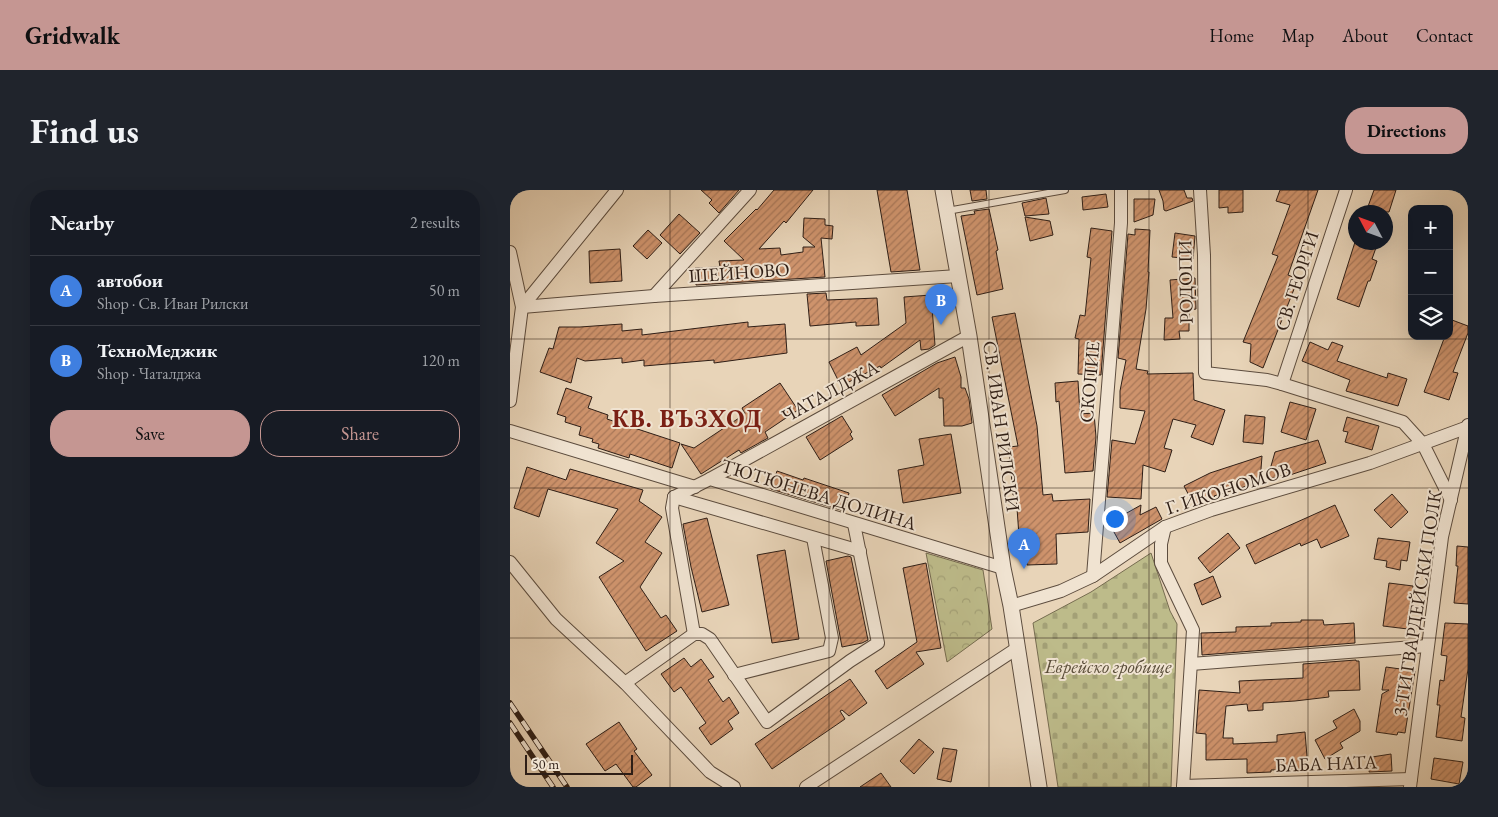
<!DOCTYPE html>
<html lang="en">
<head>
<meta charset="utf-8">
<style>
	:root { --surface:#171b24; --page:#20242c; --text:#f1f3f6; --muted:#9ea1a6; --line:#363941; --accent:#c59692 }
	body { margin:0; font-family:"EB Garamond",serif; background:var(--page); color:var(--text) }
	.controls { position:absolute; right:15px; top:15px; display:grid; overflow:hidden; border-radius:10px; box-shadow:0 5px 20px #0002 }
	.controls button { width:45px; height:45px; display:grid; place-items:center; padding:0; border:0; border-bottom:1px solid var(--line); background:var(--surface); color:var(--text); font:25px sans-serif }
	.compass { position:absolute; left:838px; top:15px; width:45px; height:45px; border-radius:50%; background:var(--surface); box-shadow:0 5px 20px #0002; rotate:311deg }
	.scale { position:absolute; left:15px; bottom:12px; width:108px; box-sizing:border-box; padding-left:5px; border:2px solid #2e1e16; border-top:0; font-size:14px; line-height:18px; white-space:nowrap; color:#2e1e16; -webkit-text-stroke:4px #f0e3d1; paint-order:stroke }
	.you { position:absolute; left:604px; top:328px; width:18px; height:18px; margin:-12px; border:4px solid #fff; border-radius:50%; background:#1a73e8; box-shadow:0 0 0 8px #1a73e833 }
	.badge { display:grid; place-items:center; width:32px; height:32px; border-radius:50%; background:var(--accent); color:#fff; font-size:16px; font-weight:700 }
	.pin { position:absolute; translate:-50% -41px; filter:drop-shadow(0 1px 2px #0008) }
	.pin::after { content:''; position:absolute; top:26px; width:18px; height:15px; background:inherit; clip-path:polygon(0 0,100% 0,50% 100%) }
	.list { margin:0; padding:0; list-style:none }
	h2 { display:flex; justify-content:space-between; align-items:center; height:65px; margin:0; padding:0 20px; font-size:21px }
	h2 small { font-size:16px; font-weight:400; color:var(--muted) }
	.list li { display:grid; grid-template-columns:32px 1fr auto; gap:15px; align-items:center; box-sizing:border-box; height:70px; padding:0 20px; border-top:1px solid var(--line) }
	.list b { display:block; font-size:19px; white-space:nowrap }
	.list p { margin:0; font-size:16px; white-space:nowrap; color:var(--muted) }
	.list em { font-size:16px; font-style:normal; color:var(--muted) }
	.actions { display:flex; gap:10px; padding:15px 20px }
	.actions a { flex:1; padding:11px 0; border:1px solid var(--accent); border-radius:20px; text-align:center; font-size:18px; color:var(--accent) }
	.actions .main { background:var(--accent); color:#111 }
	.icon { flex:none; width:28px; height:28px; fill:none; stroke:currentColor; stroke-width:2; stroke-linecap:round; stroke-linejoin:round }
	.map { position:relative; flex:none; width:958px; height:597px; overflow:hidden; border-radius:20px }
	header { display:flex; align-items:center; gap:30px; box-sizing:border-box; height:70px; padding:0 25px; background:var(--accent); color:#111 }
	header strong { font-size:24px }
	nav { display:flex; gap:28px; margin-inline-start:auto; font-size:18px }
	.intro { display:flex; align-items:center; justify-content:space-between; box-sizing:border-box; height:120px; padding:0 30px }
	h1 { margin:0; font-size:35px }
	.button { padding:12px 22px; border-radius:20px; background:var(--accent); color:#111; font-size:18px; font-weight:700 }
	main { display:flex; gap:30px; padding:0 30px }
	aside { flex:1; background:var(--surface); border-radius:20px; box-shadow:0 5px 20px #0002 }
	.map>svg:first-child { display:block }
	.cemetery { fill:url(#cemetery-stones); stroke:#766c50 }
	.park { fill:url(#park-crowns); stroke:#766c50 }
	.building { fill:url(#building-hatch); stroke:#2e1e16 }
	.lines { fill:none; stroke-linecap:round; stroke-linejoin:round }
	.service-casing { stroke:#5c4c3e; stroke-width:8 }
	.minor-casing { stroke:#5c4c3e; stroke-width:14 }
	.tertiary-casing { stroke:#5c4c3e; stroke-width:17 }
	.service { stroke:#f0e3d1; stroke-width:6 }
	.minor { stroke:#f0e3d1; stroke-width:12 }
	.tertiary { stroke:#f0e3d1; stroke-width:15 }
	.rail-casing { stroke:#2e1e16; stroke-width:5.5 }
	.rail { stroke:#f0e3d1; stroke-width:4; stroke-dasharray:11; stroke-linecap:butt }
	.grid { fill:none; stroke:#2e1e16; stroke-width:1; stroke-opacity:0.55 }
	.labels { text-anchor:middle; stroke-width:4; stroke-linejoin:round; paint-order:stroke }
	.street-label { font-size:19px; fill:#2e1e16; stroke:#f0e3d1 }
	.park-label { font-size:19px; font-style:italic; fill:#594d39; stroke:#f0e3d1 }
	.district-label { font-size:24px; font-weight:bold; letter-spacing:1px; fill:#7a1f14; stroke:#f0e3d1 }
</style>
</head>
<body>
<header>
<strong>Gridwalk</strong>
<nav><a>Home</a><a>Map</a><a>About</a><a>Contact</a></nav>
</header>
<div class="intro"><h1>Find us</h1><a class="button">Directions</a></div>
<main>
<aside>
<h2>Nearby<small>2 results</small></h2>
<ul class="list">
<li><span class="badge" style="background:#3f7fe0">A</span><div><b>автобои</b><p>Shop · Св. Иван Рилски</p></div><em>50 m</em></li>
<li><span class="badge" style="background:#3f7fe0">B</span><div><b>ТехноМеджик</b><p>Shop · Чаталджа</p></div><em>120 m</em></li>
</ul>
<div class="actions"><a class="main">Save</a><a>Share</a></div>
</aside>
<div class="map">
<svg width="958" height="597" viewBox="0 0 958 597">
	<defs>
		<pattern id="cemetery-stones" width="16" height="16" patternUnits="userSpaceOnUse" patternTransform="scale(1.25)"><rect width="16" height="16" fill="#bdbb8a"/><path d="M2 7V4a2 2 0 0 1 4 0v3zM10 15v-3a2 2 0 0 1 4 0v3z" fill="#a3a076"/></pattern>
		<pattern id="park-crowns" width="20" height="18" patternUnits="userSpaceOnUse" patternTransform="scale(1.25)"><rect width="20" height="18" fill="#bdbb8a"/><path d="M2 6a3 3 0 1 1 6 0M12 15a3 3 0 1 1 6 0" fill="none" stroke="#a3a076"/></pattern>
		<pattern id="building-hatch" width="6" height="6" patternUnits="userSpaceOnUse" patternTransform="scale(1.25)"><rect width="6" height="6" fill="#ce936c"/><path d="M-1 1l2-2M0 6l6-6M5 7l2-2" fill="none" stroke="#a87758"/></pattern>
	</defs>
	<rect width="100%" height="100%" fill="#e8d4b8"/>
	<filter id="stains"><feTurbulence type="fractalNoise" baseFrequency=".004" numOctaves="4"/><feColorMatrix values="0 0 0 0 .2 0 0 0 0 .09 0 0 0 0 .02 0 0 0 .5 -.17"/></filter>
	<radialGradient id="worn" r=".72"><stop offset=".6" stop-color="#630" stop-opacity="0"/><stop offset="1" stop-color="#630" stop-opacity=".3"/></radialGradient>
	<polygon class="cemetery" points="641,363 660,421 667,434 661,597 548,597 523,433 581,402"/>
	<polygon class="park" points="416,363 473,380 482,439 437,472"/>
	<g class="building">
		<polygon points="191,0 229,0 209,23 199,13 202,10"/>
		<polygon points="264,0 303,0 276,33 274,31 249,59 270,58 271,65 293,62 293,57 305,57 293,47 294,28 315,29 315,35 323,36 322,49 311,48 315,87 186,95 185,78 210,77 209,71 234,70 214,51 246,19 247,20"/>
		<polygon points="367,0 397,0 410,80 381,82"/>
		<polygon points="460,0 476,0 477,9 462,11"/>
		<polygon points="649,0 674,0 677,8 682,8 683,11 656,21 654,20 653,11"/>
		<polygon points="709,0 733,0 733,22 718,23 718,17 709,18"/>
		<polygon points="770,0 808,0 778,85 788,89 753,178 740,172 741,154 733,152 768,66 762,64 780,15 766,11"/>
		<polygon points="864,0 886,0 879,22 856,22"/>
		<polygon points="596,4 598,17 573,20 572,7"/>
		<polygon points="536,8 539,24 515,26 512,13"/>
		<polygon points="624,9 645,9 643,25 624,32"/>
		<polygon points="479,19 488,60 486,61 493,99 467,105 451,26 465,24 464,21"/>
		<polygon points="169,24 190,43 170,64 150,45"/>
		<polygon points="515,27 540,31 543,45 520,51"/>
		<polygon points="581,38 602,41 591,185 568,184 569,149 565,148 570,125 575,126 581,68 577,67"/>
		<polygon points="625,39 640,40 638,82 639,82 636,119 626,179 638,181 637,184 683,183 684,210 715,220 703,255 681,247 686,235 663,229 654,258 662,260 655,282 633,275 631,309 597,307 602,250 625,254 635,221 610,218 610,201 616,170 608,168 618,44 625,45"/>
		<polygon points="138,40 152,53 137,69 123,56"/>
		<polygon points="665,43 685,46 683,69 662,67"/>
		<polygon points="845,52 868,52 862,69 867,71 860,91 858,91 849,117 827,109"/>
		<polygon points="110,59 112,91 80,93 79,61"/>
		<polygon points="685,88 686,119 679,120 679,141 669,141 670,149 654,150 655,128 663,128 660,90"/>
		<polygon points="316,103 317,110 367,108 369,135 346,136 346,132 300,136 297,104"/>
		<polygon points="421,105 425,155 419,159 411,160 410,150 371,178 370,176 331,196 319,172 347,157 351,165 396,133 394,107"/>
		<polygon points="505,123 527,236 533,305 542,304 543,311 580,309 578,342 546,344 547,374 517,375 516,346 509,346 506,304 503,305 499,257 508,256 482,127"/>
		<polygon points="942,130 958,136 958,143 943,182 948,183 939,210 914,202 935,146 939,146 939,136"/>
		<polygon points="238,132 238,137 275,134 277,163 204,173 204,170 134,176 134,170 112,173 112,168 75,171 67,168 61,193 30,182 39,158 43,159 49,137 70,137 112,134 112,141 132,139 132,145"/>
		<polygon points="800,152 818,160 822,152 833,156 827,171 877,188 878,183 897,189 888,216 836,201 840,190 792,171"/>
		<polygon points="445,167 451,187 451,198 455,198 459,209 462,233 452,236 434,236 433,208 429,208 429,198 385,226 372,205 427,173"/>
		<polygon points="568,191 570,224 584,223 586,247 583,281 555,283 549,211 546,212 545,193"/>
		<polygon points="270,193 288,220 255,242 258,248 231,263 229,260 191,284 171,254 184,258 235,224 232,218"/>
		<polygon points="56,198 82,207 78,218 98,225 97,229 170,253 162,278 120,264 119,268 88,258 89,254 82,252 83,249 69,245 71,237 55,232 56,227 47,224"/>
		<polygon points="780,212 806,219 796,250 771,242"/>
		<polygon points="735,225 755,227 753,254 733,252"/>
		<polygon points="332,226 342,242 340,244 343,249 310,270 296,247"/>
		<polygon points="837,227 869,236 862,260 835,252 838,242 833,241"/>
		<polygon points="441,244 451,303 393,313 388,280 414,275 409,249"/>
		<polygon points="808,250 816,273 777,286 776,284 757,290 765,262"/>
		<polygon points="752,266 750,292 704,306 706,309 685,317 674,296 700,283"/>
		<polygon points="17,277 56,290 60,279 133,300 129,311 152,327 135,352 152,363 130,397 151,428 156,425 167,441 136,461 89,387 114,371 86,353 108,319 38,299 29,327 4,318"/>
		<polygon points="267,281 293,290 294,288 339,303 334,321 261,299"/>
		<polygon points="882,304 898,322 881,338 864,320"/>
		<polygon points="631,315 630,325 646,317 652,329 610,353 599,333"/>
		<polygon points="825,315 839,346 811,358 807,349 791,356 790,353 745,374 736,355"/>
		<polygon points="197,328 219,415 192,422 181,377 173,334"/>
		<polygon points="718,343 730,358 700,383 688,368"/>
		<polygon points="868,348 900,352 897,371 891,370 890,380 876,377 877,371 864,369"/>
		<polygon points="947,356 958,357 958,414 944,413 948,376 946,376"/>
		<polygon points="275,360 289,449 262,453 247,365"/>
		<polygon points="338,366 341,367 358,450 352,453 332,457 316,371"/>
		<polygon points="416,373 431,458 406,462 414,474 377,499 365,481 407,452 393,378"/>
		<polygon points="703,386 711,407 692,415 684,394"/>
		<polygon points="879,393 903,396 898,439 873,436"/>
		<polygon points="791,430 813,430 814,435 844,433 845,453 692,465 691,443 726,442 726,437 761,436 761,433 791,432"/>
		<polygon points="935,433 958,434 958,479 951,527 955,528 952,551 926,547 930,515 927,515 930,490 934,491 937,466 931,465"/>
		<polygon points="174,468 181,477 191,469 204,487 198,490 213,512 219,507 229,523 218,531 223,539 201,555 189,538 196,533 171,497 164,502 151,484"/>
		<polygon points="846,470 846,471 849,471 850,500 818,501 819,507 785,511 753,513 753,520 738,521 737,514 716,516 713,548 723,548 723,554 767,552 767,545 795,542 798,579 761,580 761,582 737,583 737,569 696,570 696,544 686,543 689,500 730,503 729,491 793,488 793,474"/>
		<polygon points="876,477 905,481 895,543 888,542 887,545 866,542 872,504 879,500 872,500"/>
		<polygon points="340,489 357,513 339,526 332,520 330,521 335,529 262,579 245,554"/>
		<polygon points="844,519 850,531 850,541 830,553 833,558 815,569 805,550 827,538 823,531"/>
		<polygon points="109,532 127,559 124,561 142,585 126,597 123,597 106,574 95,581 76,554"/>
		<polygon points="409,549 424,562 404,584 390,571"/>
		<polygon points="433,558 447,560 441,592 427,589"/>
		<polygon points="881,564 882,581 859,582 862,567"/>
		<polygon points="924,568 953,572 949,594 921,589"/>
		<polygon points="371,583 381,597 350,597"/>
	</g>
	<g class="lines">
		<g class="service-casing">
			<polyline id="service" points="437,21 555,0"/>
		</g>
		<g class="minor-casing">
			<g id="minor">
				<polyline points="690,0 694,65 695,183 757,190 772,194 893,232 913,254 941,310"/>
				<polyline points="0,62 12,117 0,211"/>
				<polyline points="144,106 240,0"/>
				<polyline points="12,117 144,106 448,86"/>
				<polyline points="12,117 107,0"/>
				<polyline points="772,194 836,0"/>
				<polyline points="0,241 185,297"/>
				<polyline points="200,289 459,146"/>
				<polyline points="164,307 200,289 493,378"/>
				<polyline points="164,307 350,361"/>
				<polyline points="164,307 162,318 184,444"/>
				<polyline points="655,337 651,354 651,373 683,440 673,597"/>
				<polyline points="0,372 46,429 115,493 200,582 224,597"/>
				<polyline points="583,386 611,33 611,0"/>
				<polyline points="501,416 551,401 583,386 655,337 701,320 860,273 958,237"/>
				<polyline points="681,474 917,456"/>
				<polyline points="224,485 319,461 322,448 303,348"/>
				<polyline points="115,493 184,444 192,444 200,449 257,532 340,471 368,453 344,334"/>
				<polyline points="673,596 901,589"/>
				<polyline points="296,597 506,459"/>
				<polyline points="900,597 932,347 958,235"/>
			</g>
		</g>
		<g class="tertiary-casing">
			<polyline id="tertiary" points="433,0 459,146 493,378 501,416 529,597"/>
		</g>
		<use href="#service" class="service"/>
		<use href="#minor" class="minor"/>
		<use href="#tertiary" class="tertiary"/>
		<g class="rail-casing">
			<g id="rail">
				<polyline points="0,513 57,597"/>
				<polyline points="0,533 43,597"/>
			</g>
		</g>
		<use href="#rail" class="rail"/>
	</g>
	<path class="grid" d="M160,0V597M319,0V597M479,0V597M639,0V597M798,0V597M0,149H958M0,298H958M0,448H958"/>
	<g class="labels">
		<g class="street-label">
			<text transform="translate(229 82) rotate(-4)" y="7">ШЕЙНОВО</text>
			<text transform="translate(786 91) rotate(-72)" y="7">СВ. ГЕОРГИ</text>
			<text transform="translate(675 92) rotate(-91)" y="7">РОДОПИ</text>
			<text transform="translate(579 192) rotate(-85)" y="7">СКОПИЕ</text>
			<text transform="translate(320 201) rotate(-29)" y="7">ЧАТАЛДЖА</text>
			<text transform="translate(492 236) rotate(82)" y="7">СВ. ИВАН РИЛСКИ</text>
			<text transform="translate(718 298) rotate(-18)" y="7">Г. ИКОНОМОВ</text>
			<text transform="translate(309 304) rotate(17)" y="7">ТЮТЮНЕВА ДОЛИНА</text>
			<text transform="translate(907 413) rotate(-81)" y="7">3-ТИ ГВАРДЕЙСКИ ПОЛК</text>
			<text transform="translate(816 573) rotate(-2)" y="7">БАБА НАТА</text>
		</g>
		<g class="park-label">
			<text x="598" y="483">Еврейско гробище</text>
		</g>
		<g class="district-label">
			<text x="177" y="237">КВ. ВЪЗХОД</text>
		</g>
	</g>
	<rect width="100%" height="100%" filter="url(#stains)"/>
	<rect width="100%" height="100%" fill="url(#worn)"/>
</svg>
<div class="controls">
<button>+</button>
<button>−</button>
<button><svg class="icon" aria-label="layers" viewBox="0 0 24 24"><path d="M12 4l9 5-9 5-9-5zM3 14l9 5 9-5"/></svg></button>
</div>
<svg class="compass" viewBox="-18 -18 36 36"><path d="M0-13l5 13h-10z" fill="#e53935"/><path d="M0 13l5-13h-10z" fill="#9ea1a6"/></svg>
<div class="scale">50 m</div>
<div class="you"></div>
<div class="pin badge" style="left:514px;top:379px;background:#3f7fe0">A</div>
<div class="pin badge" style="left:431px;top:135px;background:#3f7fe0">B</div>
</div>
</main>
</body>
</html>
